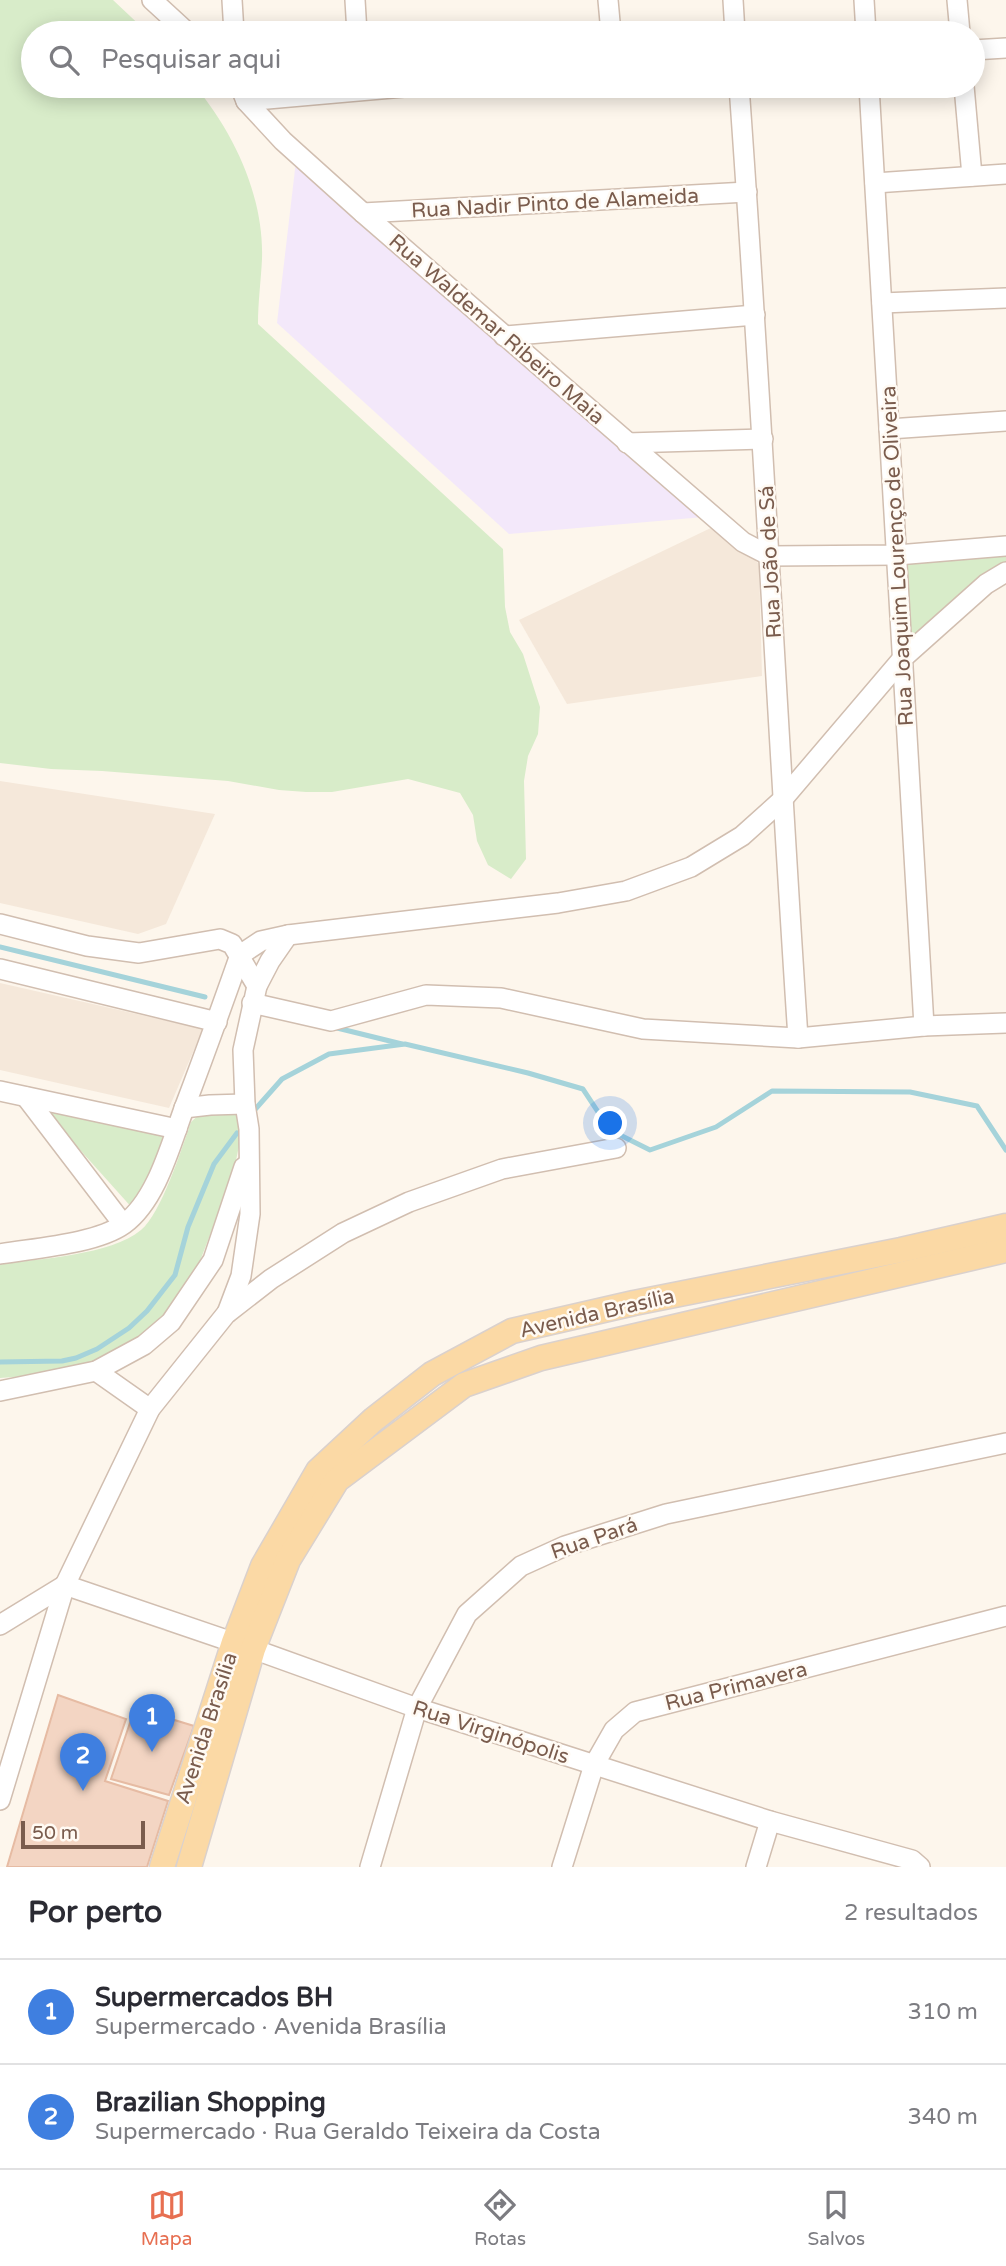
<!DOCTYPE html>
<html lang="pt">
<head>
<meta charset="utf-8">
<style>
	:root { --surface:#fff; --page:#f7f7f7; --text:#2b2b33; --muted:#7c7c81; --line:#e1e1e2; --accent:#e76f51 }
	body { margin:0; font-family:"Varela Round",sans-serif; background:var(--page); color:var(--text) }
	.scale { position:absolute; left:21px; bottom:18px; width:124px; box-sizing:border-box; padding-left:7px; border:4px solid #7a5c4d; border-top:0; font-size:19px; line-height:24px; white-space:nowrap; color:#7a5c4d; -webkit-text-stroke:5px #fffaf3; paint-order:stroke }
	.you { position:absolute; left:611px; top:1124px; width:24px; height:24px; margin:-18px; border:5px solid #fff; border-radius:50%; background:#1a73e8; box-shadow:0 0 0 10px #1a73e833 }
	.badge { display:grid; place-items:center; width:46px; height:46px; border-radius:50%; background:var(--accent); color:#fff; font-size:23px; font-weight:700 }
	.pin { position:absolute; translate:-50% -58px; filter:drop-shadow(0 2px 4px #0008) }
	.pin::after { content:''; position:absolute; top:37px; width:24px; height:21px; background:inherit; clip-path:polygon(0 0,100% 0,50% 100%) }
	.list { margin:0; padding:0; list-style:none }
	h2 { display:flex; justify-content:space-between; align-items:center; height:91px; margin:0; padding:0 28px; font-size:30px }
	h2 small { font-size:23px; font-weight:400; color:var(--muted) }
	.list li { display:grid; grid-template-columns:46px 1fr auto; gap:21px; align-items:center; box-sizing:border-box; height:105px; padding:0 28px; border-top:2px solid var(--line) }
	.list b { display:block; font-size:26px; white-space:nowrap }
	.list p { margin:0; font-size:23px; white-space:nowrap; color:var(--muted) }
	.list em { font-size:23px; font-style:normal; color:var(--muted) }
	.icon { flex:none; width:38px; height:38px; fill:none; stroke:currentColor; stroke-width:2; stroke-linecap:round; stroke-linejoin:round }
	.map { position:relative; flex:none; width:1006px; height:1867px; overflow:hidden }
	.search { position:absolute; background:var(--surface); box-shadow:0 4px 18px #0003; left:21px; right:21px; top:21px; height:77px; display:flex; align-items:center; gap:18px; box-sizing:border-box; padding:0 24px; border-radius:38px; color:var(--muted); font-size:26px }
	.sheet { height:301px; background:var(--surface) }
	nav { display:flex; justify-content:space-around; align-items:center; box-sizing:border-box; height:98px; border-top:2px solid var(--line); background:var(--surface); font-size:19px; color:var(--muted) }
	nav a { display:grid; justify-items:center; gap:4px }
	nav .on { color:var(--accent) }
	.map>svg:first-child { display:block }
	.residential { fill:#f5e8da }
	.education { fill:#f3e8fa }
	.green { fill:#d8ecc9 }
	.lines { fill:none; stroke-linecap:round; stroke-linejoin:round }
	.stream { stroke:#a5d3da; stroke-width:5 }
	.building { fill:#f3d5c3; stroke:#e6bba3; stroke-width:2 }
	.minor-casing { stroke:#d1beb0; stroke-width:22 }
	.major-casing { stroke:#dad1cd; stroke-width:27 }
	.minor { stroke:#fff; stroke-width:19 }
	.major { stroke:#fbd9a5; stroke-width:24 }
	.labels { text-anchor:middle; stroke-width:5; stroke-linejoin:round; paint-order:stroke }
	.street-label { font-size:21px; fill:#7a5c4d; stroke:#fffaf3 }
</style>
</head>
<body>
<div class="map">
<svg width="1006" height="1867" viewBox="0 0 1006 1867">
	<rect width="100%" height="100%" fill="#fdf6ec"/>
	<g class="residential">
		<polygon points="717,525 759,564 762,676 567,704 519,620"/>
		<polygon points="0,781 215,814 166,924 138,934 0,903"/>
		<polygon points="0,983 203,1029 169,1108 0,1070"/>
	</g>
	<polygon class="education" points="296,161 704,517 509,534 277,323"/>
	<g class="green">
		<path d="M0,0H113L148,33H33V86H195C234,133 264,196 262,259C261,280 258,302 258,324L503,549L505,607L510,632L523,654L540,707L538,734L528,756L524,781L526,859L511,879L488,865L477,841L473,815L460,793L408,779L332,792H306L279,790L228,781L102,771L51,769L0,763Z"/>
		<polygon points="1006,550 1006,568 907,648 903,559"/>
		<polygon points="38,1103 169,1131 134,1210"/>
		<path d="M218,1110L236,1115L240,1122V1141L233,1175L200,1261L180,1299L161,1324L97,1367L65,1373L0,1378V1264C39,1259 111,1255 141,1230C161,1214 182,1148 191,1122L201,1113Z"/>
	</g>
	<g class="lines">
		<g class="stream">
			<polyline points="0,947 205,997"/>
			<polyline points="333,1027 402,1044"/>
			<polyline points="251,1114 282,1079 329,1054 405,1044 528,1073 583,1089 610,1130 650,1150 716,1127 772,1091 910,1092 977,1106 1006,1150"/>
			<polyline points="0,1362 62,1361 76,1358 97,1349 129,1328 147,1311 175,1275 188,1227 214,1164 237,1133"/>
		</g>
	</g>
	<g class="building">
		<polygon points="58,1695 126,1719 105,1781 168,1801 147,1867 7,1867"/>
		<polygon points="135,1708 194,1726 169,1795 111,1779"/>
	</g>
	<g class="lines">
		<g class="minor-casing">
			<g id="minor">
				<polyline points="152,0 188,33"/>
				<polyline points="232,0 234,33"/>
				<polyline points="355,0 357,33"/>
				<polyline points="608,0 611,33"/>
				<polyline points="733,0 735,33"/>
				<polyline points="864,0 866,33"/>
				<polyline points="957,0 960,33"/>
				<polyline points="973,50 1006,48"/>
				<polyline points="240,86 246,101 283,141 363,213 743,542 770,556 897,555 1006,546"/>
				<path d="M739,86C762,403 777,721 798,1038"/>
				<polyline points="869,86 924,1026"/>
				<polyline points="964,86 972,176"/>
				<polyline points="246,101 415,86"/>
				<polyline points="875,183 1006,174"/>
				<polyline points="363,213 747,192"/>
				<polyline points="882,303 1006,298"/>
				<polyline points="504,336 755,315"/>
				<polyline points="889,429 1006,421"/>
				<polyline points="627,443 763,439"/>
				<polyline points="0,924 87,946 139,953 220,939 232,944 257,986"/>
				<polyline points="240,955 261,941 288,935 558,903 626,891 691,867 742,836 782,800 903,658 986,584 1006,572"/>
				<polyline points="0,969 217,1022"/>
				<polyline points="252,1003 331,1021 426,995 501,998 643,1029 798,1038 924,1026 1006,1023"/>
				<polyline points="0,1091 177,1129"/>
				<polyline points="26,1097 123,1224"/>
				<polyline points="184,1108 210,1105 245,1104"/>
				<path d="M0,1254C35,1248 96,1244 124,1224C157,1200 171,1143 185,1106C204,1056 222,1006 240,955"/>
				<polyline points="227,1313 241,1276 250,1214 249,1129 245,1104 243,1050 257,986 270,961 288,935"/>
				<polyline points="96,1371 150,1409"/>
				<polyline points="0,1391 96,1371 144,1345 171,1322 213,1260 244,1167"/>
				<polyline points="65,1585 253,1649 417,1708 770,1821 912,1860 920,1867"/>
				<polyline points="0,1625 65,1585"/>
				<polyline points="0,1800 65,1585 150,1409 226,1314 271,1279 343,1233 409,1202 502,1169 616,1148"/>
				<polyline points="370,1867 417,1708 467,1614 521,1566 565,1546 666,1514 1006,1443"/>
				<polyline points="562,1867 594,1765 614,1730 635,1712 1006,1616"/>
				<polyline points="756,1867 770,1821"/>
			</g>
		</g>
		<g class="major-casing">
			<g id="major">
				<polyline points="162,1867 234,1642 263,1566 318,1471 373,1420 432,1374 512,1331 634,1303 901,1250 1006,1226"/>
				<polyline points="189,1867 253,1649 288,1560 337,1480 464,1385 541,1358 1006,1250"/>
			</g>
		</g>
		<use href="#minor" class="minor"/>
		<use href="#major" class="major"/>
	</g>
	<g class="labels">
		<g class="street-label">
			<text transform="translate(555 203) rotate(-3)" y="7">Rua Nadir Pinto de Alameida</text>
			<text transform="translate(497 329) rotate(41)" y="7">Rua Waldemar Ribeiro Maia</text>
			<text transform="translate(897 556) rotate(-93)" y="7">Rua Joaquim Lourenço de Oliveira</text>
			<text transform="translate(770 562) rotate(-93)" y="7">Rua João de Sá</text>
			<text transform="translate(597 1313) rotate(-13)" y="7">Avenida Brasília</text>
			<text transform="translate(594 1538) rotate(-19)" y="7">Rua Pará</text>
			<text transform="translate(736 1686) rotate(-14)" y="7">Rua Primavera</text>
			<text transform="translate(206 1728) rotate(-72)" y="7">Avenida Brasília</text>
			<text transform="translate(491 1732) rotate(18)" y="7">Rua Virginópolis</text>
		</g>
	</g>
</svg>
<div class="scale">50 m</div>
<div class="you"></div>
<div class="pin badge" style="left:152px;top:1752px;background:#3f7fe0">1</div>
<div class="pin badge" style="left:83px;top:1791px;background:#3f7fe0">2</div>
<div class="search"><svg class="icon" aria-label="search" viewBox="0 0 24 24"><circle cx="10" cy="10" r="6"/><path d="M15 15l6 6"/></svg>Pesquisar aqui</div>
</div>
<section class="sheet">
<h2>Por perto<small>2 resultados</small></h2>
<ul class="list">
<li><span class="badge" style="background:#3f7fe0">1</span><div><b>Supermercados BH</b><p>Supermercado · Avenida Brasília</p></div><em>310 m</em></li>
<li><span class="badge" style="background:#3f7fe0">2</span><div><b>Brazilian Shopping</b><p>Supermercado · Rua Geraldo Teixeira da Costa</p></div><em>340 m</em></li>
</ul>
</section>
<nav>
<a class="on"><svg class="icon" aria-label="map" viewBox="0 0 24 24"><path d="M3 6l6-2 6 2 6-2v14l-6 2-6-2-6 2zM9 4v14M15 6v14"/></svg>Mapa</a>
<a><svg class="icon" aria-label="directions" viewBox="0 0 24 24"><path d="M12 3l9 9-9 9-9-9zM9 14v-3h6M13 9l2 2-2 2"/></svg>Rotas</a>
<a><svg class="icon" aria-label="saved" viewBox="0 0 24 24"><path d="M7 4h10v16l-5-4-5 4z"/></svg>Salvos</a>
</nav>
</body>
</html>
